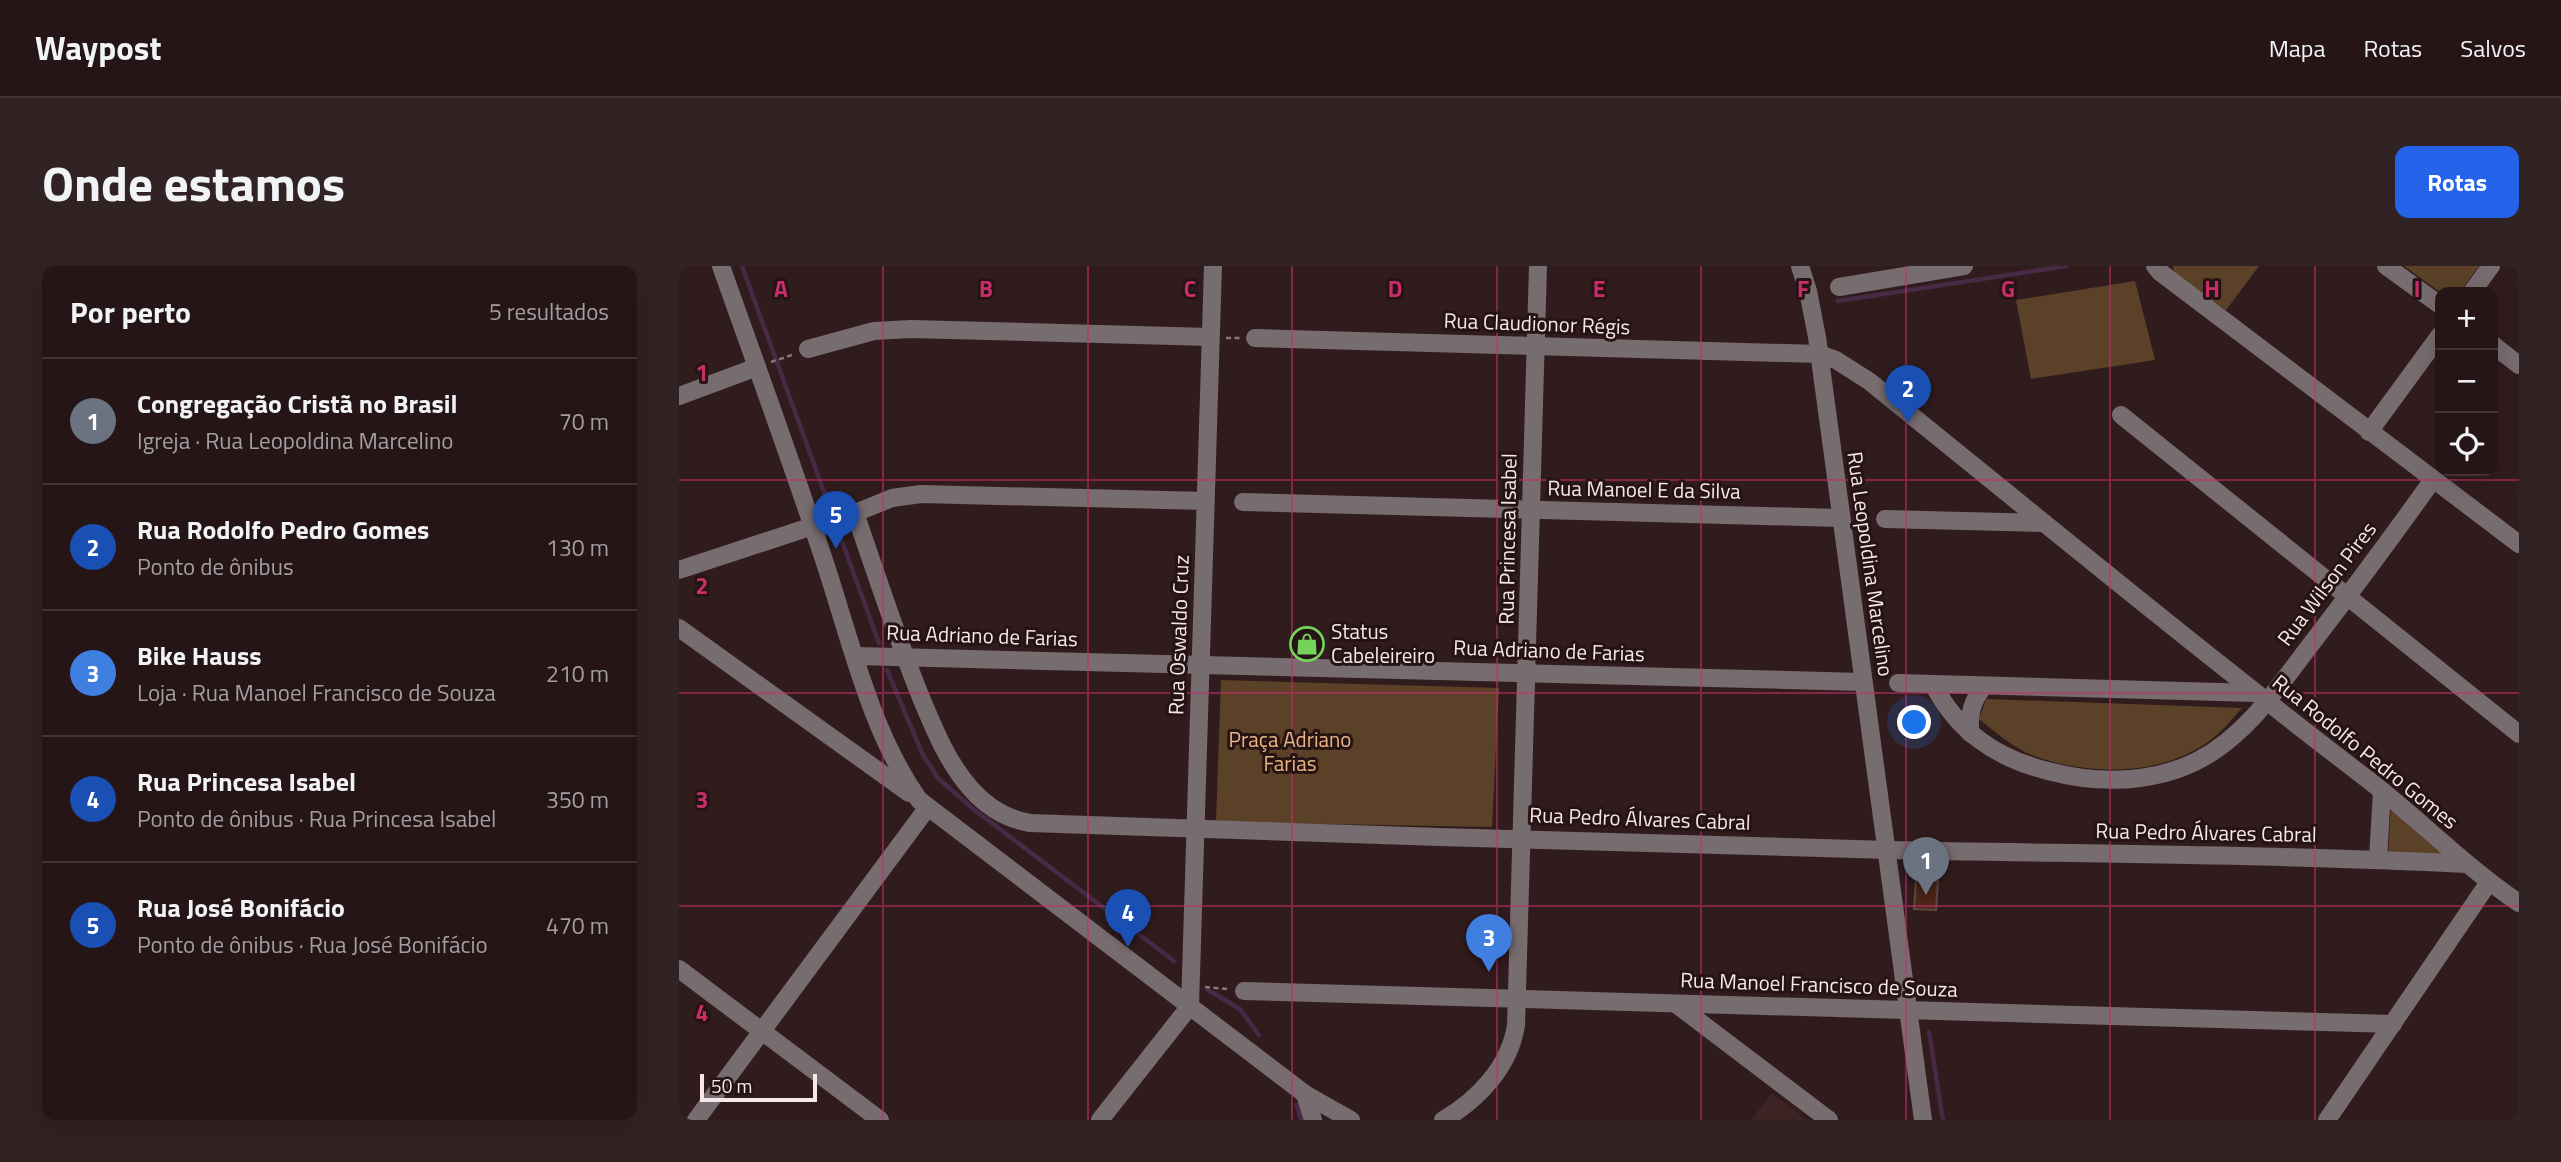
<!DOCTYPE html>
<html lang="pt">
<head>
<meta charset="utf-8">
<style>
	:root { --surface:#251516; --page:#312223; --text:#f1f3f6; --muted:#a39fa1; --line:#423435; --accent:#2563eb }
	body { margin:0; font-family:"Titillium Web",sans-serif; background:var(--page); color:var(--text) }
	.controls { position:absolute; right:21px; top:21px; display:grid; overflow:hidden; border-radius:14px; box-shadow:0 7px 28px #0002 }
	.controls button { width:63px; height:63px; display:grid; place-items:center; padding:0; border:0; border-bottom:2px solid var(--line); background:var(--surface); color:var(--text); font:35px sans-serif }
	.scale { position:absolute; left:21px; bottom:18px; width:117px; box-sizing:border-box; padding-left:7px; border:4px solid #f6e8e8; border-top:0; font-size:19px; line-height:24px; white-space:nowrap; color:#f6e8e8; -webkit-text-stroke:5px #261314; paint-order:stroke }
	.you { position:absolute; left:1236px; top:457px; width:24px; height:24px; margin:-18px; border:5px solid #fff; border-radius:50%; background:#1a73e8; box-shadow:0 0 0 10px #1a73e833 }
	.badge { display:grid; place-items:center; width:46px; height:46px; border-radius:50%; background:var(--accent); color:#fff; font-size:23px; font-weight:700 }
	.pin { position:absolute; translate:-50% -58px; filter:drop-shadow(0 2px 4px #0008) }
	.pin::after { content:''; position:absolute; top:37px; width:24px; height:21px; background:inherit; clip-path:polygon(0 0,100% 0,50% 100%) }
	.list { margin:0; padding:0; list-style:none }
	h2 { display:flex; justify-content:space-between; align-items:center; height:91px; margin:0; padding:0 28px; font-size:30px }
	h2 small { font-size:23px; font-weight:400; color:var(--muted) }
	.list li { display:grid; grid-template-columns:46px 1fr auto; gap:21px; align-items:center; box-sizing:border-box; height:126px; padding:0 28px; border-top:2px solid var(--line) }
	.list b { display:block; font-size:26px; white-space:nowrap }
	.list p { margin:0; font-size:23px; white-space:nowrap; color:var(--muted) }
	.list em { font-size:23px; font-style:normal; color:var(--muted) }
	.icon { flex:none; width:38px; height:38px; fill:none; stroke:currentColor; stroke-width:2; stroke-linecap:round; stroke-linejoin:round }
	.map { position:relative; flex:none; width:1840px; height:854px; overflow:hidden; border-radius:14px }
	header { display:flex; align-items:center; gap:42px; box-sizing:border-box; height:98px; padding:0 35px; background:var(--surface); border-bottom:2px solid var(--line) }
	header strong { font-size:33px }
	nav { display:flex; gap:38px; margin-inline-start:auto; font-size:24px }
	.intro { display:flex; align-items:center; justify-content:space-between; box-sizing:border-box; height:168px; padding:0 42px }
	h1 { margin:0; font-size:49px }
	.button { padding:18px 32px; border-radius:14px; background:var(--accent); color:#fff; font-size:24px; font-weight:700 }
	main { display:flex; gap:42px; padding:0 42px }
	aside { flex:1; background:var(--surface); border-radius:14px; box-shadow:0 7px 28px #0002 }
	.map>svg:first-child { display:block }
	.built { fill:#3e2325 }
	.green { fill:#5a4128 }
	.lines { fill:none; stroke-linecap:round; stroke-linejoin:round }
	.stream { stroke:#462a46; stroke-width:4.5 }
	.building { fill:#4c2618; stroke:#5d4840; stroke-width:2 }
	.path { stroke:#8a7879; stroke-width:2.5; stroke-dasharray:5 3.5; stroke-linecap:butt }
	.minor { stroke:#776c70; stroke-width:18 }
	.grid { fill:none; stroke:#c72d69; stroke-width:2; stroke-opacity:0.55 }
	.labels { text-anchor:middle; stroke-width:6; stroke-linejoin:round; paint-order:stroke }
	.street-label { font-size:21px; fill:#f6e8e8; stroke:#261314 }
	.poi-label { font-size:21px; fill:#f6e8e8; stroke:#261314; text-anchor:start }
	.park-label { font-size:21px; fill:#e9b581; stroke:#261314 }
	.grid-label { font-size:23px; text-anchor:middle; font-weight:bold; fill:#c72d69; stroke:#261314; stroke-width:6; stroke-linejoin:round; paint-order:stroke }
</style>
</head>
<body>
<header>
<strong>Waypost</strong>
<nav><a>Mapa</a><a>Rotas</a><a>Salvos</a></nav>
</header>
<div class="intro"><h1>Onde estamos</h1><a class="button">Rotas</a></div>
<main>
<aside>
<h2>Por perto<small>5 resultados</small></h2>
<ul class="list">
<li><span class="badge" style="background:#6b7280">1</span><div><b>Congregação Cristã no Brasil</b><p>Igreja · Rua Leopoldina Marcelino</p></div><em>70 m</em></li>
<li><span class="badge" style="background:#1a4fb4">2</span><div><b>Rua Rodolfo Pedro Gomes</b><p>Ponto de ônibus</p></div><em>130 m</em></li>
<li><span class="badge" style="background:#3f7fe0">3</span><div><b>Bike Hauss</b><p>Loja · Rua Manoel Francisco de Souza</p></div><em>210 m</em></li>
<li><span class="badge" style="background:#1a4fb4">4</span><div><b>Rua Princesa Isabel</b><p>Ponto de ônibus · Rua Princesa Isabel</p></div><em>350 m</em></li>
<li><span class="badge" style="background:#1a4fb4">5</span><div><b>Rua José Bonifácio</b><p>Ponto de ônibus · Rua José Bonifácio</p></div><em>470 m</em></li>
</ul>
</aside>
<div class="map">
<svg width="1840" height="854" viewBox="0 0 1840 854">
	<rect width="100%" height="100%" fill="#311c1d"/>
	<polygon class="built" points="1093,827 1128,854 1072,854"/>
	<g class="green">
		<polygon points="1494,0 1580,0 1547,44 1495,8"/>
		<polygon points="1725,0 1800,0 1781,26 1761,26"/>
		<polygon points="1456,15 1476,94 1352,113 1337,34"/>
		<polygon points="542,414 820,422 813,561 537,556"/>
		<path d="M1307,433L1563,442C1555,450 1549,459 1541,466C1494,510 1416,511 1358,491C1337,484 1317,467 1300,453Z"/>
		<polygon points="1712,539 1770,583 1764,591 1709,588"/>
	</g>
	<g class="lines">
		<g class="stream">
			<polyline points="63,0 200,377"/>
			<polyline points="1159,35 1388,0"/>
			<polyline points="208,404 244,489 259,512 293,542 495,695"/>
			<polyline points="529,724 561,743 580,769"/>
			<polyline points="1250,766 1264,854"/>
			<polyline points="618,839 622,854"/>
		</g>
	</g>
	<polygon class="building" points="1237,613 1259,615 1257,644 1235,643"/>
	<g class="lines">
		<g class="path">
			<polyline points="547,72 562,72"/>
			<polyline points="92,96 116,88"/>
			<polyline points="1177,252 1192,252"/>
			<polyline points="526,721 548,723"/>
		</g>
		<g class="minor">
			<path d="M42,0C77,99 113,197 146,297C172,376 192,466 240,534L626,828L672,854"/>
			<polyline points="1121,0 1129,25 1138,71 1244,854"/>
			<polyline points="1476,0 1481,6 1840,278"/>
			<polyline points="1707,0 1761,39"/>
			<polyline points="1160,21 1285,0"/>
			<polyline points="1793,26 1812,0"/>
			<path d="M576,72L1140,88L1157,94L1190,115C1357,250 1522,386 1692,516C1742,555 1787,601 1840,637"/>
			<polyline points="1814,79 1840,99"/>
			<polyline points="129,83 195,65 232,63 531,71"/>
			<polyline points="0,130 78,101"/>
			<polyline points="1442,149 1840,468"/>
			<polyline points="1690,166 1761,69"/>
			<path d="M526,235L242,228L213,232L176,247C198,310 218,373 243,434C256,465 269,497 292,523C308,541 327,553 351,557C637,567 924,577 1210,584C1402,588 1595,588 1788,598"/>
			<polyline points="564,236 1161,252"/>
			<polyline points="1206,253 1365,257"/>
			<polyline points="0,304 134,260"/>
			<polyline points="0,362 230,527"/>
			<polyline points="177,390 1184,416"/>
			<polyline points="1219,417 1576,427"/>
			<path d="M1254,418C1279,466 1317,492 1369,505C1429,521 1496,517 1546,477C1582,449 1608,409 1636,373C1676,321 1715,268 1753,215"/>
			<path d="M1291,467C1290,447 1293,435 1305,420"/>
			<polyline points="1699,593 1703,525"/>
			<polyline points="0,703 201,854"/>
			<polyline points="565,725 1714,758"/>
			<polyline points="997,738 1150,854"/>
			<polyline points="511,740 534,0"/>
			<polyline points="626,828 634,854"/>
			<polyline points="17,854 249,541"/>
			<polyline points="421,854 511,740"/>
			<path d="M764,854C799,834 831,800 837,759L859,0"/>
			<polyline points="1648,854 1810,616"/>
		</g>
	</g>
	<path class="grid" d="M204,0V854M409,0V854M613,0V854M818,0V854M1022,0V854M1227,0V854M1431,0V854M1636,0V854M0,214H1840M0,427H1840M0,640H1840"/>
	<defs>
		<g id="shop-ring" transform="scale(1.75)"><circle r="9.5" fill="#261314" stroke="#75d25b" stroke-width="1.5"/><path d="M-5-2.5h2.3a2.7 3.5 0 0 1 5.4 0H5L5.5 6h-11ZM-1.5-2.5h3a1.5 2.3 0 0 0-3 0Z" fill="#75d25b"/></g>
	</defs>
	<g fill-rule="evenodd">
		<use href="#shop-ring" x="628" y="378"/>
	</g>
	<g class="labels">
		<g class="street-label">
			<text transform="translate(858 58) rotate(2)" y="7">Rua Claudionor Régis</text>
			<text transform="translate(965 224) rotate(1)" y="7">Rua Manoel E da Silva</text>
			<text transform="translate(829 273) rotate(-89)" y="7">Rua Princesa Isabel</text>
			<text transform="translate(1191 298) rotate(82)" y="7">Rua Leopoldina Marcelino</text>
			<text transform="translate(1648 318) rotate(-53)" y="7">Rua Wilson Pires</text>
			<text transform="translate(500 369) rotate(-88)" y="7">Rua Oswaldo Cruz</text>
			<text transform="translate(303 370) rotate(2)" y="7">Rua Adriano de Farias</text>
			<text transform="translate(870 385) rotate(2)" y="7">Rua Adriano de Farias</text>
			<text transform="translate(1686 486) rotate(39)" y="7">Rua Rodolfo Pedro Gomes</text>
			<text transform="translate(961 553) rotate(2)" y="7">Rua Pedro Álvares Cabral</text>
			<text transform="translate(1527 567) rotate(1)" y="7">Rua Pedro Álvares Cabral</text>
			<text transform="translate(1140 719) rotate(2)" y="7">Rua Manoel Francisco de Souza</text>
		</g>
		<g class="poi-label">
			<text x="652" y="373">Status<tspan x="652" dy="24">Cabeleireiro</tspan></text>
		</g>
		<g class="park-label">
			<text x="611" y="481">Praça Adriano<tspan x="611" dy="24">Farias</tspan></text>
		</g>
	</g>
	<g class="grid-label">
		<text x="102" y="31">A</text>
		<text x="307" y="31">B</text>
		<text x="511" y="31">C</text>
		<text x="716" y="31">D</text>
		<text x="920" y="31">E</text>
		<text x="1124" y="31">F</text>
		<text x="1329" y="31">G</text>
		<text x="1533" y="31">H</text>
		<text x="1738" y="31">I</text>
		<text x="23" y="115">1</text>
		<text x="23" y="328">2</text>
		<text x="23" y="542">3</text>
		<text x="23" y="755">4</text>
	</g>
</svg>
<div class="controls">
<button>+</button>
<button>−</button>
<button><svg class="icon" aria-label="locate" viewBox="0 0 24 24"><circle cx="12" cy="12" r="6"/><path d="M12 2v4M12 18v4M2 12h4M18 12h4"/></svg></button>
</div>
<div class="scale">50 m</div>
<div class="you"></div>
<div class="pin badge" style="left:1247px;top:629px;background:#6b7280">1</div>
<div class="pin badge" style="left:1229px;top:157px;background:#1a4fb4">2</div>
<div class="pin badge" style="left:810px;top:706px;background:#3f7fe0">3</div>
<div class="pin badge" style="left:449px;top:681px;background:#1a4fb4">4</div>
<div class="pin badge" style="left:157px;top:283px;background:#1a4fb4">5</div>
</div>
</main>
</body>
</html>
